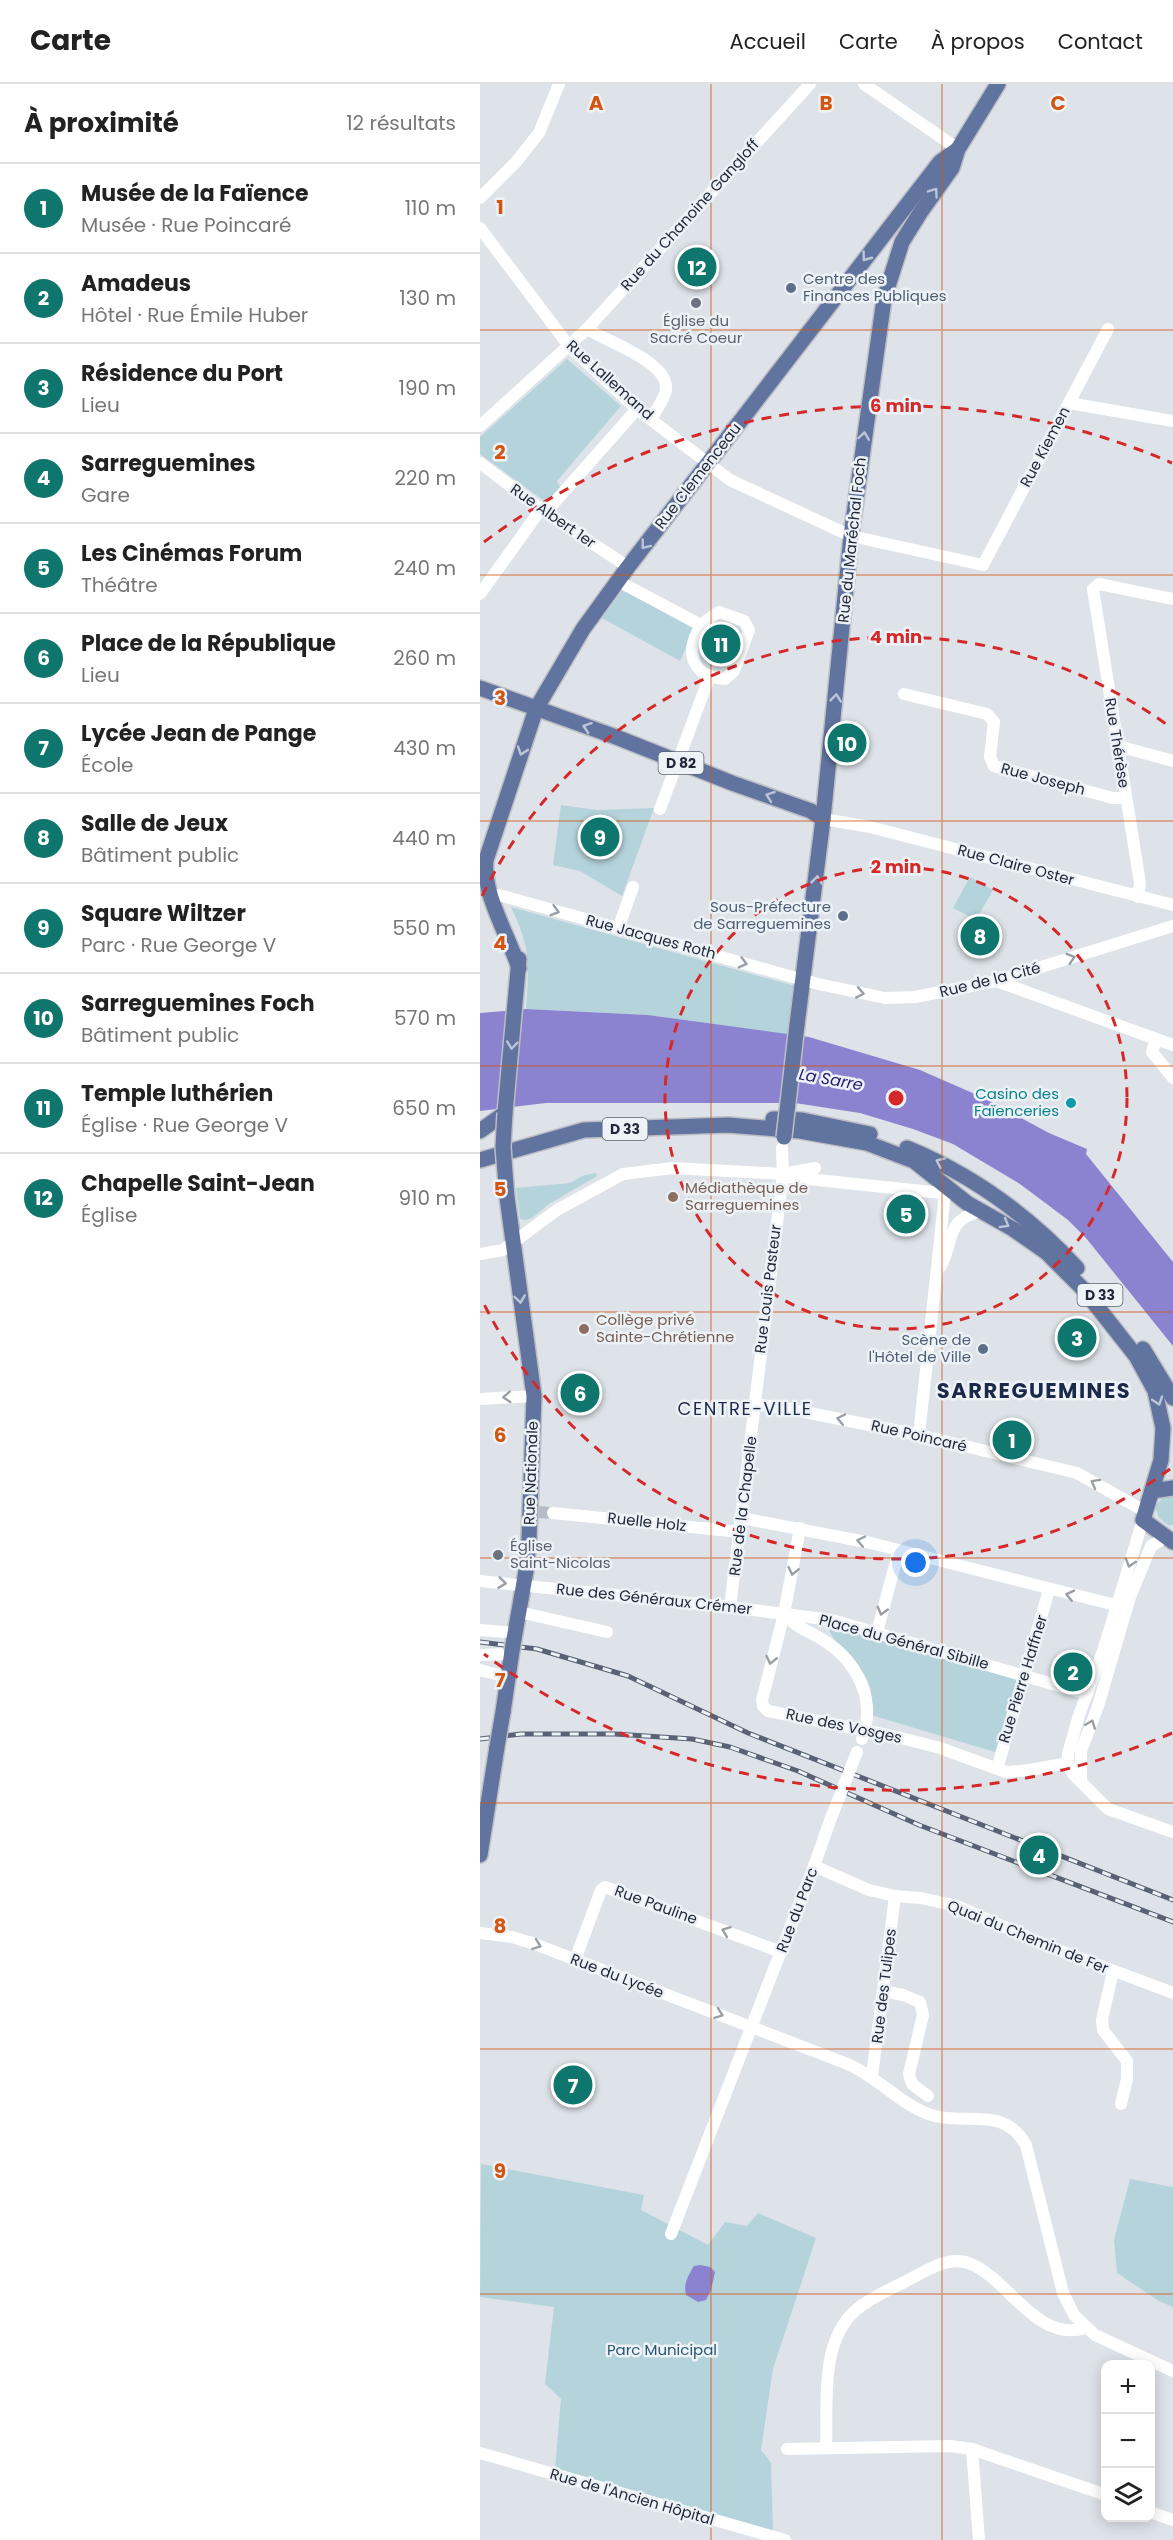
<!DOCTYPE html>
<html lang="fr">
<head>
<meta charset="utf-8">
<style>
	:root { --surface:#fff; --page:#f6f6f6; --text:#222; --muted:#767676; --line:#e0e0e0; --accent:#0f766e }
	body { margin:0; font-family:Poppins,sans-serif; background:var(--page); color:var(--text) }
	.controls { position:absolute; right:18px; bottom:18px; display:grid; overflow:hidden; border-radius:12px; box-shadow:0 3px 15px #0003 }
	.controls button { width:54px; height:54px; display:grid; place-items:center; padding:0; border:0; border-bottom:2px solid var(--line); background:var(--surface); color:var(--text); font:30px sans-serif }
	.you { position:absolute; left:436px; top:1479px; width:21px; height:21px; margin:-15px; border:4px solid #fff; border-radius:50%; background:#1a73e8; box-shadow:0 0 0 9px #1a73e833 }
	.badge { display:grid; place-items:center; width:39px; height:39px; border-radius:50%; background:var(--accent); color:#fff; font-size:20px; font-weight:700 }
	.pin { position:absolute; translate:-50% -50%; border:3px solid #fff; box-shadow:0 2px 6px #0006 }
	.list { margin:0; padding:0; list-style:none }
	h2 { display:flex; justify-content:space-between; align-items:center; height:78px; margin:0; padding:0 24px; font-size:26px }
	h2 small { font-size:20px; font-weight:400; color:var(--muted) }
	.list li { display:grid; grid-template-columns:39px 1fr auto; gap:18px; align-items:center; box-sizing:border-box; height:90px; padding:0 24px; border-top:2px solid var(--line) }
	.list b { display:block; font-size:22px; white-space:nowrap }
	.list p { margin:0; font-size:20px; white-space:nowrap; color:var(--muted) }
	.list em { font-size:20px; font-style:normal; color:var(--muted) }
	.icon { flex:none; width:33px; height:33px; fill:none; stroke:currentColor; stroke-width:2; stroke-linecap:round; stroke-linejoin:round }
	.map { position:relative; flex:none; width:693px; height:2456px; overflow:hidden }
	header { display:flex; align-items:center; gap:36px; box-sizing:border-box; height:84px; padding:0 30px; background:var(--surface); border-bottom:2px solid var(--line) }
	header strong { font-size:28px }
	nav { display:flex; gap:33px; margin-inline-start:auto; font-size:21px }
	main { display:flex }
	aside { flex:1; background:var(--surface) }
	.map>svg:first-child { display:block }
	.green { fill:#b5d3db }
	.water { fill:#8c83d0 }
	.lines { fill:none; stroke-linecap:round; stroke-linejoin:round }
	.minor-tunnel { stroke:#b7bdc6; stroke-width:12; stroke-dasharray:12 6; stroke-linecap:butt }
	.major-casing { stroke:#bcbec4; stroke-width:18 }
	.minor { stroke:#fff; stroke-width:12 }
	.major { stroke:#61749f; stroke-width:15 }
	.rail-casing { stroke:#596175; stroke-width:5 }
	.rail { stroke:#edf2f6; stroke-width:3; stroke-dasharray:9; stroke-linecap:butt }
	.major-bridge-casing { stroke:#bcbec4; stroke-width:18; stroke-linecap:butt }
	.minor-bridge { stroke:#fff; stroke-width:12 }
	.major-bridge { stroke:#61749f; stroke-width:15 }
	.oneway { stroke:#bcc6d8 }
	.oneway2 { stroke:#9a9ea6 }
	.grid { fill:none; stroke:#d45410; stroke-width:1.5; stroke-opacity:0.55 }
	.ring { fill:none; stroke:#d62828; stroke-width:3; stroke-dasharray:10 8 }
	.service-dot { fill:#5c6f8a; stroke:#edf2f6; stroke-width:2 }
	.worship-dot { fill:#6b7280; stroke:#edf2f6; stroke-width:2 }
	.culture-dot { fill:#0f9aa8; stroke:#edf2f6; stroke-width:2 }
	.education-dot { fill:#8d6e63; stroke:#edf2f6; stroke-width:2 }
	.labels { text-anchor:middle; stroke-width:5; stroke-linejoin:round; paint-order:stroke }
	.shield { fill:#edf2f6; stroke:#5d6472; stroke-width:1.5 }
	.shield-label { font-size:14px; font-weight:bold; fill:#1f2739 }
	.street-label { font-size:15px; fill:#1f2739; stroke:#edf2f6 }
	.service-label { font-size:15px; fill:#4e5e75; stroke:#edf2f6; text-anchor:end }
	.worship-label { font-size:15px; fill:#5b616d; stroke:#edf2f6 }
	.culture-label { font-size:15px; fill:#0d838f; stroke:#edf2f6; text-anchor:end }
	.education-label { font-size:15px; fill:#785e54; stroke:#edf2f6; text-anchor:start }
	.park-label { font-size:15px; fill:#29576f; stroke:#edf2f6 }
	.water-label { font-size:16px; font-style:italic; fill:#251974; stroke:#edf2f6 }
	.quarter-label { font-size:18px; letter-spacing:1.5px; fill:#1b294a; stroke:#edf2f6 }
	.district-label { font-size:21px; font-weight:bold; letter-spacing:1.5px; fill:#1b294a; stroke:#edf2f6 }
	.grid-label { font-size:20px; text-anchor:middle; font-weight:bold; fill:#d45410; stroke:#edf2f6; stroke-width:5; stroke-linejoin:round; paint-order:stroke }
	.centre { fill:#d62828; stroke:#edf2f6; stroke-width:3 }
	.ring-label { font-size:18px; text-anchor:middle; font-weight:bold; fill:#d62828; stroke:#edf2f6; stroke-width:5; stroke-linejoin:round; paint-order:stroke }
</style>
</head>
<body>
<header>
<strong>Carte</strong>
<nav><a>Accueil</a><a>Carte</a><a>À propos</a><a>Contact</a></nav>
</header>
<main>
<aside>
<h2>À proximité<small>12 résultats</small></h2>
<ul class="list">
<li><span class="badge">1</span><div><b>Musée de la Faïence</b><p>Musée · Rue Poincaré</p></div><em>110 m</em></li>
<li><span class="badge">2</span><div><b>Amadeus</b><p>Hôtel · Rue Émile Huber</p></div><em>130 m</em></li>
<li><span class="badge">3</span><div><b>Résidence du Port</b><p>Lieu</p></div><em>190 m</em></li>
<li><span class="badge">4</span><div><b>Sarreguemines</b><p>Gare</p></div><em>220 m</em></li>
<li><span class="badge">5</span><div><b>Les Cinémas Forum</b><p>Théâtre</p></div><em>240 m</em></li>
<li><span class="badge">6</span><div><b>Place de la République</b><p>Lieu</p></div><em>260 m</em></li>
<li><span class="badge">7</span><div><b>Lycée Jean de Pange</b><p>École</p></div><em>430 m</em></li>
<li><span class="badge">8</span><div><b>Salle de Jeux</b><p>Bâtiment public</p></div><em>440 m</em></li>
<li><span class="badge">9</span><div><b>Square Wiltzer</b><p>Parc · Rue George V</p></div><em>550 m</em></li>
<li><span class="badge">10</span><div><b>Sarreguemines Foch</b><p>Bâtiment public</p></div><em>570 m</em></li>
<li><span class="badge">11</span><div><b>Temple luthérien</b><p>Église · Rue George V</p></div><em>650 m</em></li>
<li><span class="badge">12</span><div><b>Chapelle Saint-Jean</b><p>Église</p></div><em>910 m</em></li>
</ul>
</aside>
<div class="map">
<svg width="693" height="2456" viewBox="0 0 693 2456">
	<rect width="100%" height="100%" fill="#dde3e9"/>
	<g class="green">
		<polygon points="87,275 141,322 77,397 81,405 67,419 0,370 0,353"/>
		<polygon points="143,506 214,545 200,577 122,534"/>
		<polygon points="81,721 118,726 174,724 142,812 100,787 73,781"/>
		<polygon points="490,793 513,806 496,836 473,824"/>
		<path d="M31,823L322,904L318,952L168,931L46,925C49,880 51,865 31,823Z"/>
		<polygon points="116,1089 117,1092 69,1120 52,1134 46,1136 40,1135 36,1104 90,1099 102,1092"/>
		<polygon points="693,1411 693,1441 688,1441 679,1434 675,1423 683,1413"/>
		<path d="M348,1541L541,1596L515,1668L391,1631C391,1623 392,1615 391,1607C387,1579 353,1567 348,1541Z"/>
		<polygon points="1,2080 164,2111 161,2126 228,2161 245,2138 267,2142 278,2129 336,2154 293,2285 281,2366 291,2379 293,2447 75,2385 81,2315 65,2300 74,2223 0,2213"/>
		<polygon points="650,2095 693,2103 693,2223 679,2217 637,2189 634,2156"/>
	</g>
	<g class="water">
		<polygon points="46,925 168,931 329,953 440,986 504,1014 569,1049 607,1065 606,1070 693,1178 693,1262 606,1154 588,1136 540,1100 473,1060 433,1045 380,1029 315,1019 66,1019 0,1027 0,929"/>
		<path d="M220,2181L230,2183L235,2188L231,2206L226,2216L218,2218L206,2211C203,2200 208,2192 214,2182Z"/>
	</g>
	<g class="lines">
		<polyline class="minor-tunnel" points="57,1428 73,1429"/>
		<g class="major-casing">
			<g id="major">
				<polyline points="0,604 136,653 252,699 331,727 343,735"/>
				<path d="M39,884C28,851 2,809 6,776L56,625L103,545L148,483L460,78L478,65"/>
				<polyline points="317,941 343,735 371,452 404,215 422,158 440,129 472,84 478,65 518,0"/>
				<polyline points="293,1035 322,1036 390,1050"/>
				<polyline points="0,1047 25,1029 39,875"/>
				<path d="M427,1064C493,1091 548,1131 597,1184"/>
				<polyline points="0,1076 104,1046 248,1041 320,1047 387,1059 434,1077 487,1119 533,1145 566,1168 604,1206 656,1272 675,1307 683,1344 681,1376 663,1436 693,1458"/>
				<polyline points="27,1113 54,1312 49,1455 46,1487 34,1555"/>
				<polyline points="663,1265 693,1314"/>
				<polyline points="672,1407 693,1404"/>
				<polyline points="23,1628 32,1567"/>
				<polyline points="0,1771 17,1663"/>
			</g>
		</g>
		<g class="minor">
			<polyline points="384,0 478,65"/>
			<polyline points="0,114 36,78 59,49 79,0"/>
			<polyline points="0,144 89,262 157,325 250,396 371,452 503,481 628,245"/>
			<path d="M107,245C126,257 189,278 186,305C185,315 176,326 171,335"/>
			<polyline points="589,319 693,337"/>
			<polyline points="0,342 107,245 330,0"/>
			<polyline points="0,379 61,425 148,483"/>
			<polyline points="66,428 157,325"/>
			<polyline points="138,497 221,541"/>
			<polyline points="0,510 61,425"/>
			<path d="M239,528L264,537L269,546L254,587L245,595C213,593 204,570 220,543C224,537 233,532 239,528Z"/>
			<polyline points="424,610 507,630 514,638 510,673 514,682 633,714 645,714"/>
			<polyline points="638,662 693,677"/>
			<polyline points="180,725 229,594"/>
			<polyline points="343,735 390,743 693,821"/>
			<polyline points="19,811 338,900 405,914 435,913 516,897 693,842"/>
			<polyline points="658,813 660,799 613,505 619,500 693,515"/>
			<polyline points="138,845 153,803"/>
			<polyline points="516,897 693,961"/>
			<polyline points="676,955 672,968 693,994"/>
			<polyline points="309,1093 471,1110"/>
			<polyline points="0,1170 23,1166 77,1126 143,1090 193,1084 303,1090 335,1084"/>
			<path d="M461,1182C475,1153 465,1137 501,1127"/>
			<polyline points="0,1315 54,1312"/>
			<polyline points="274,1320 305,1324 439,1351 597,1389 666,1428"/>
			<polyline points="439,1351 465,1109"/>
			<polyline points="73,1429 260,1448"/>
			<polyline points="262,1434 391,1459 647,1524"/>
			<polyline points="663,1436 623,1567 599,1631 588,1670 588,1679 593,1690 628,1725 693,1748"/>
			<polyline points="320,1444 304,1530 282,1616 283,1622 288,1627 417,1653 460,1664 526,1688 550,1686 588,1679"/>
			<polyline points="0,1497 250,1523 352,1536 607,1610"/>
			<polyline points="250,1523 303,1090 302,1064"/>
			<polyline points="39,1528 127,1548"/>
			<path d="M304,1530C315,1543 329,1547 343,1556C372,1573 392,1607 386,1640"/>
			<polyline points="0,1546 35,1549"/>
			<polyline points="397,1548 419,1466"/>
			<polyline points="0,1571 32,1570"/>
			<polyline points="0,1586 28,1593"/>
			<polyline points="517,1685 569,1506"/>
			<polyline points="601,1696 601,1667 618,1622 650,1513 671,1462 686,1453"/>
			<polyline points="334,1782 389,1806 415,1812 441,1814 477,1822 565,1861 693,1909"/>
			<path d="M0,1849L32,1853L52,1859L365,1979C398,1992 423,2024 455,2032C491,2041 523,2022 546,2061L583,2209L594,2231L615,2251L693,2287"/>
			<polyline points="95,1876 121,1806 125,1803 301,1868"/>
			<polyline points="633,1887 622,1936 623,1946 647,1977 647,1995 641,2020"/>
			<polyline points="403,1907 423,1911 440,1918 443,1931 429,1990 432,2000 448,2012"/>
			<polyline points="392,1992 415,1812"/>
			<polyline points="191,2150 334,1782 351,1734"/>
			<path d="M346,2364C348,2320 339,2258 376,2226C392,2212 414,2204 432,2194C449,2185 470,2171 491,2180C528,2195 557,2259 605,2244"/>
			<polyline points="307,2365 470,2362 492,2365 626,2411"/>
			<polyline points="492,2365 499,2456"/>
			<polyline points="0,2369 305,2456"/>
			<polyline points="670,2428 693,2436"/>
		</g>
		<use href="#major" class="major"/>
		<g class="rail-casing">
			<g id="rail">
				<polyline points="0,1558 57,1565 148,1592 268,1649 693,1816"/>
				<polyline points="0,1655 41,1650 135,1650 212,1655 250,1663 318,1687 439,1741 693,1838"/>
			</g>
		</g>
		<use href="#rail" class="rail"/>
		<g class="major-bridge-casing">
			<g id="major-bridge">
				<polyline points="25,1029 23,1063 27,1113"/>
				<polyline points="304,1053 317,941"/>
				<polyline points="32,1567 34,1555"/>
				<polyline points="17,1663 23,1628"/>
			</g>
		</g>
		<g class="minor-bridge">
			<polyline points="382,1655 386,1640"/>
			<polyline points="351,1734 377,1668"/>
		</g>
		<use href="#major-bridge" class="major-bridge"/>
	</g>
	<defs><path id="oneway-chevron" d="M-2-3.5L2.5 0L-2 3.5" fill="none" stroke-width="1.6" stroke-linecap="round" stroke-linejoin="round" transform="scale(1.5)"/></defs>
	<g class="oneway">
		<use href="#oneway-chevron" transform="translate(454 108) rotate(-55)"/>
		<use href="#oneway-chevron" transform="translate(386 173) rotate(127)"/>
		<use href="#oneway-chevron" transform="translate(384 352) rotate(-82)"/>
		<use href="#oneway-chevron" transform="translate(165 461) rotate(128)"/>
		<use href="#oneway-chevron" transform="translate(356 614) rotate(-84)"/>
		<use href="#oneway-chevron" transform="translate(107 643) rotate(-161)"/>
		<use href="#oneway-chevron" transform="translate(42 667) rotate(109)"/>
		<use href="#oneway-chevron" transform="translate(290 712) rotate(-160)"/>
		<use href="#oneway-chevron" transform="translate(337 796) rotate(-84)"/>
		<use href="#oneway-chevron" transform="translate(32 961) rotate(96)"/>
		<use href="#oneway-chevron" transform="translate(460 1078) rotate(-156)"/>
		<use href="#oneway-chevron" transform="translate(525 1140) rotate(30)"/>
		<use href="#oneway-chevron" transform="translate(40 1215) rotate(82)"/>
		<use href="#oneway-chevron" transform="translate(678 1317) rotate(72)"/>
	</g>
	<g class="oneway2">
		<use href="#oneway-chevron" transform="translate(75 827) rotate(16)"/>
		<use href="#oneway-chevron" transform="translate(591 874) rotate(-17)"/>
		<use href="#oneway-chevron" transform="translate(263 879) rotate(15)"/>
		<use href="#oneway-chevron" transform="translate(380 909) rotate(11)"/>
		<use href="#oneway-chevron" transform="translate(27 1313) rotate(177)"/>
		<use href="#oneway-chevron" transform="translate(361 1335) rotate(-168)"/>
		<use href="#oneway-chevron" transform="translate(615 1399) rotate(-151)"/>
		<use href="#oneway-chevron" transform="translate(381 1457) rotate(-168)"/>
		<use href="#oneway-chevron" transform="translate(650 1479) rotate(107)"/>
		<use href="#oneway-chevron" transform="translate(313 1487) rotate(102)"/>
		<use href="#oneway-chevron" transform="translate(22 1499) rotate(7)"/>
		<use href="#oneway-chevron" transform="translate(590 1511) rotate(-167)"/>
		<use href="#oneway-chevron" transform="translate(402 1527) rotate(105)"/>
		<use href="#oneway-chevron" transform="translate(291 1576) rotate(103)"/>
		<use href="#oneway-chevron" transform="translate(611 1640) rotate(-69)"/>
		<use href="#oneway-chevron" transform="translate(246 1847) rotate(-159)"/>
		<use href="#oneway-chevron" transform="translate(57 1861) rotate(20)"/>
		<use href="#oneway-chevron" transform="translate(239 1930) rotate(20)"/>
	</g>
	<path class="grid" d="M231,0V2456M462,0V2456M0,246H693M0,491H693M0,737H693M0,982H693M0,1228H693M0,1474H693M0,1719H693M0,1965H693M0,2210H693"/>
	<g class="ring">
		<circle cx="416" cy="1014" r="231"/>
		<path d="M690 1385A461 461 0 0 1 2 1216M2 812A461 461 0 0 1 690 643"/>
		<path d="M692 1649A692 692 0 0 1 4 1570M4 458A692 692 0 0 1 692 379"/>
	</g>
	<g class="service-dot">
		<circle cx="311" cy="204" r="6"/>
		<circle cx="363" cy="832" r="6"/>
		<circle cx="503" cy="1265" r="6"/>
	</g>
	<g class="worship-dot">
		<circle cx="216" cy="219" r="6"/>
		<circle cx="18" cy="1471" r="6"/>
	</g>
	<circle class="culture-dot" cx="591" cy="1019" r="6"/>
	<g class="education-dot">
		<circle cx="193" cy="1113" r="6"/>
		<circle cx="104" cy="1245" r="6"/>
	</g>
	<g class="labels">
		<g class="shield">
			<rect x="178.5" y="668" width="45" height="22" rx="4.5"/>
			<rect x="122.5" y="1034" width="45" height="22" rx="4.5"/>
			<rect x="597.5" y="1200" width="45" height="22" rx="4.5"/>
		</g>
		<g class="shield-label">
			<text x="201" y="684">D 82</text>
			<text x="145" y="1050">D 33</text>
			<text x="620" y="1216">D 33</text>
		</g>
		<g class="street-label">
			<text transform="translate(210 131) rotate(-48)" y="5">Rue du Chanoine Gangloff</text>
			<text transform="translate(130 296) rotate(42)" y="5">Rue Lallemand</text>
			<text transform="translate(565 363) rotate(-62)" y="5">Rue Kiemen</text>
			<text transform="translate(218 392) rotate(-52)" y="5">Rue Clemenceau</text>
			<text transform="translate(73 432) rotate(35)" y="5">Rue Albert 1er</text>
			<text transform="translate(372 456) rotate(-84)" y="5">Rue du Maréchal Foch</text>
			<text transform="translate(637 659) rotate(81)" y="5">Rue Thérèse</text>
			<text transform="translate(563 695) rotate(15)" y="5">Rue Joseph</text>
			<text transform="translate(536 781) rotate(15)" y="5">Rue Claire Oster</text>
			<text transform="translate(171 853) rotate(15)" y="5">Rue Jacques Roth</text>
			<text transform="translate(510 896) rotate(-14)" y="5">Rue de la Cité</text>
			<text transform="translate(288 1205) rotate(-83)" y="5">Rue Louis Pasteur</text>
			<text transform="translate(439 1352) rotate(13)" y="5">Rue Poincaré</text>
			<text transform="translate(51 1389) rotate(-88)" y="5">Rue Nationale</text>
			<text transform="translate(263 1422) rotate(-83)" y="5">Rue de la Chapelle</text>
			<text transform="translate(167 1438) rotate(6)" y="5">Ruelle Holz</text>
			<text transform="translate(174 1515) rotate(6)" y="5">Rue des Généraux Crémer</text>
			<text transform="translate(424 1558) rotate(15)" y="5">Place du Général Sibille</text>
			<text transform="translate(543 1595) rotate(-73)" y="5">Rue Pierre Haffner</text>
			<text transform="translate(364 1642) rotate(12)" y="5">Rue des Vosges</text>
			<text transform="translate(176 1821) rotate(20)" y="5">Rue Pauline</text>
			<text transform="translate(317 1826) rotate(-69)" y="5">Rue du Parc</text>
			<text transform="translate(548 1853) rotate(22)" y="5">Quai du Chemin de Fer</text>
			<text transform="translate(137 1892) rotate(21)" y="5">Rue du Lycée</text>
			<text transform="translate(404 1902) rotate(-83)" y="5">Rue des Tulipes</text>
			<text transform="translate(152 2413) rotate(16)" y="5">Rue de l'Ancien Hôpital</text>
		</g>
		<g class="service-label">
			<text x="323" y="200" text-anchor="start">Centre des<tspan x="323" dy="17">Finances Publiques</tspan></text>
			<text x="351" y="828">Sous-Préfecture<tspan x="351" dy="17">de Sarreguemines</tspan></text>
			<text x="491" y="1261">Scène de<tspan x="491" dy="17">l'Hôtel de Ville</tspan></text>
		</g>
		<g class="worship-label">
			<text x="216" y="242">Église du<tspan x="216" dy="17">Sacré Coeur</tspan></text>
			<text x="30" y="1467" text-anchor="start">Église<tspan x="30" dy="17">Saint-Nicolas</tspan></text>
		</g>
		<g class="culture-label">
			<text x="579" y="1015">Casino des<tspan x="579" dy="17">Faïenceries</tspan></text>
		</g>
		<g class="education-label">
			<text x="205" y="1109">Médiathèque de<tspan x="205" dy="17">Sarreguemines</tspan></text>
			<text x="116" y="1241">Collège privé<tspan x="116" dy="17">Sainte-Chrétienne</tspan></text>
		</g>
		<g class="park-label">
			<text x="182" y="2271">Parc Municipal</text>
		</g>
		<g class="water-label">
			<text transform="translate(351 995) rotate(10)" y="6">La Sarre</text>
		</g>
		<g class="quarter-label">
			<text x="265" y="1331">CENTRE-VILLE</text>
		</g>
		<g class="district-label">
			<text x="554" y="1314">SARREGUEMINES</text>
		</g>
	</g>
	<g class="grid-label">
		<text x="116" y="26">A</text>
		<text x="346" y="26">B</text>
		<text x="578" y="26">C</text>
		<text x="20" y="130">1</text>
		<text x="20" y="375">2</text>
		<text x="20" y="621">3</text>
		<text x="20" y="866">4</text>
		<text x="20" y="1112">5</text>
		<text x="20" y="1358">6</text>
		<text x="20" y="1603">7</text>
		<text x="20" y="1849">8</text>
		<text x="20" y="2094">9</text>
	</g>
	<circle cx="416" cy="1014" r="9" class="centre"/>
	<g class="ring-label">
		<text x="416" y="328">6 min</text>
		<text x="416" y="559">4 min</text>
		<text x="416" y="789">2 min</text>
	</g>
</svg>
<div class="controls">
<button>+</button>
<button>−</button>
<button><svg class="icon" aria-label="layers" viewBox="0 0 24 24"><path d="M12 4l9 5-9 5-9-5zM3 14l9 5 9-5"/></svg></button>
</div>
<div class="you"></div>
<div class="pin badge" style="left:532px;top:1356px">1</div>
<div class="pin badge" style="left:593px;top:1588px">2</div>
<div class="pin badge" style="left:597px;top:1254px">3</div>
<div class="pin badge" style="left:559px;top:1771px">4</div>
<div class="pin badge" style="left:426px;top:1130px">5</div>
<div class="pin badge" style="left:100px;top:1309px">6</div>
<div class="pin badge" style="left:93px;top:2001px">7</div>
<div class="pin badge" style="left:500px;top:852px">8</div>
<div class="pin badge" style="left:120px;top:753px">9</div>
<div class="pin badge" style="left:367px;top:659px">10</div>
<div class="pin badge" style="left:241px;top:560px">11</div>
<div class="pin badge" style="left:217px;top:183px">12</div>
</div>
</main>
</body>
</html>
